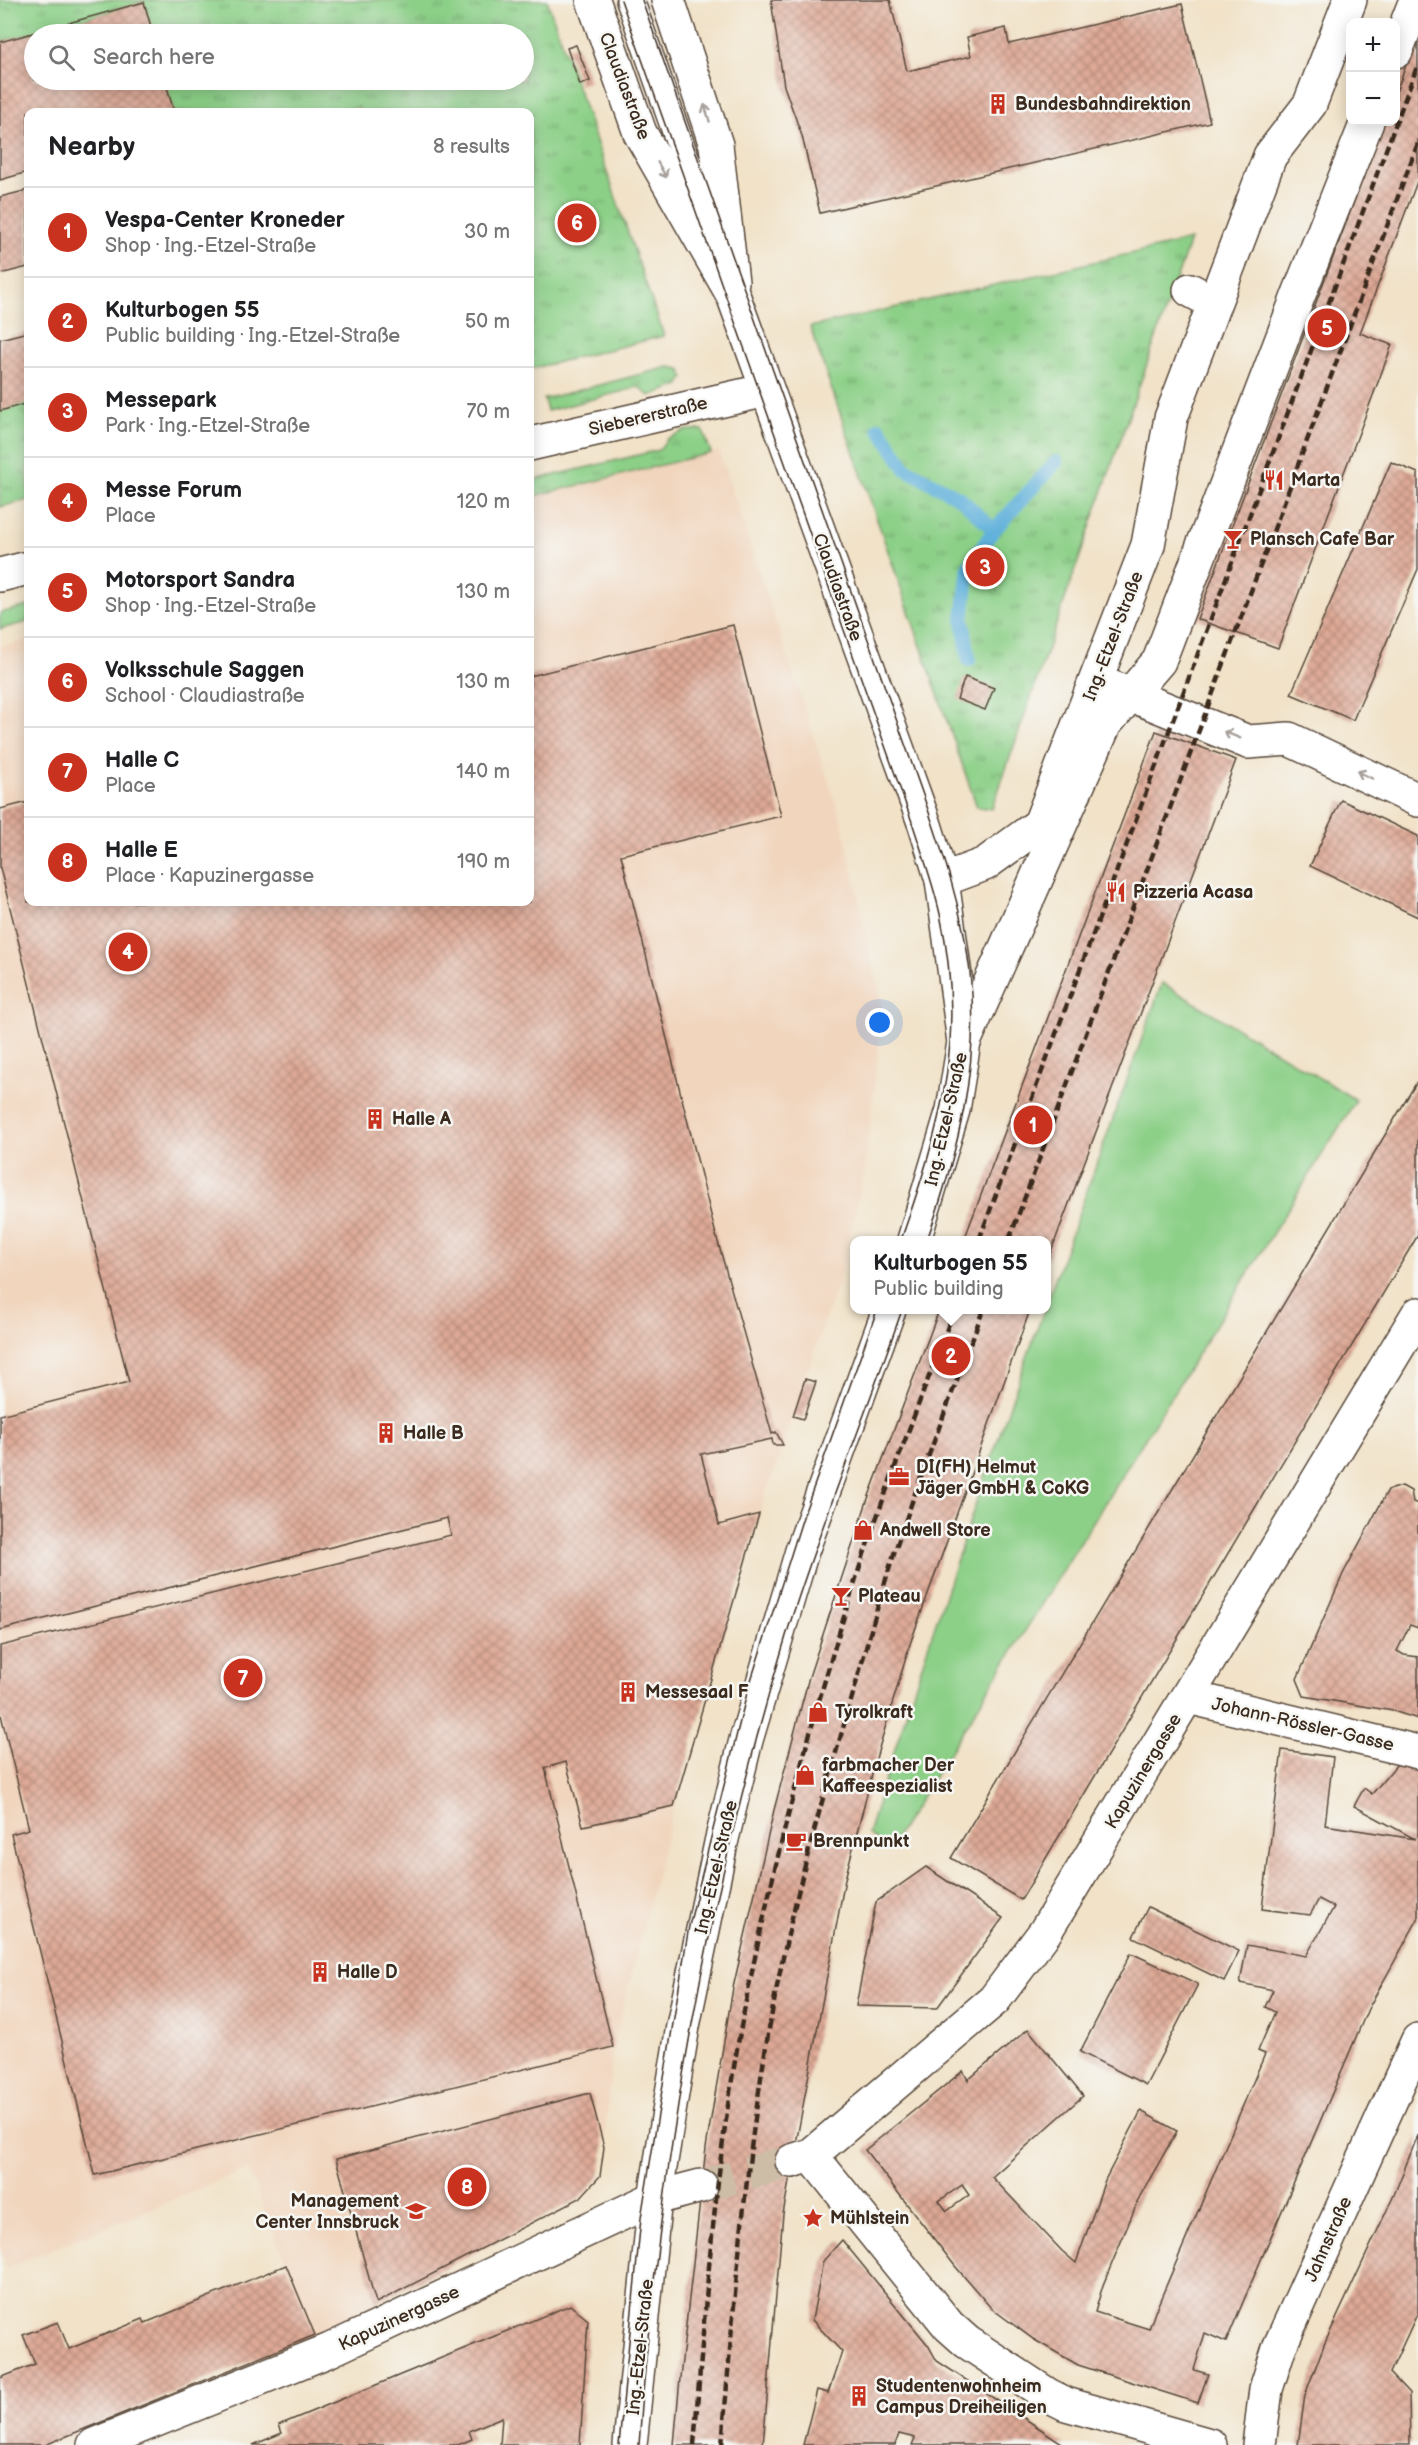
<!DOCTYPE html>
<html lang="en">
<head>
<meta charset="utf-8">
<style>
	:root { --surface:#fff; --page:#f6f6f6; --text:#202124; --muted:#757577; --line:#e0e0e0; --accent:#c8321e }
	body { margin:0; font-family:"Balsamiq Sans",sans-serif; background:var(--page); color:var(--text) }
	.controls { position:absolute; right:18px; top:18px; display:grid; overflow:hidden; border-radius:12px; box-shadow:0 3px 15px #0003 }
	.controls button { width:54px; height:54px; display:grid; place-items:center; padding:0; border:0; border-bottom:2px solid var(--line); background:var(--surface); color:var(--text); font:30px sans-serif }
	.you { position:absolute; left:880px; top:1023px; width:21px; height:21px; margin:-15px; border:4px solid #fff; border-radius:50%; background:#1a73e8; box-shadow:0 0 0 9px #1a73e833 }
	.badge { display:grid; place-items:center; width:39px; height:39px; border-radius:50%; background:var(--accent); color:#fff; font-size:20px; font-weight:700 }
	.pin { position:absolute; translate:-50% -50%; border:3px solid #fff; box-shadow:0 2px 6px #0006 }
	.popup { position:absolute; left:850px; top:1236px; width:201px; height:78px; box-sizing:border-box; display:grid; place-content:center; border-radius:12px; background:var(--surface); filter:drop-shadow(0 2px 4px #0005); font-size:20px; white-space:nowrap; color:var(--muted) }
	.popup b { font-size:22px; color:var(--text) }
	.popup::after { content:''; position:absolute; left:50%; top:100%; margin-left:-12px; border:12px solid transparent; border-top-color:var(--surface) }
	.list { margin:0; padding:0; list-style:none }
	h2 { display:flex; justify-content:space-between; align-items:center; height:78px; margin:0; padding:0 24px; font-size:26px }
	h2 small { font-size:20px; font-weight:400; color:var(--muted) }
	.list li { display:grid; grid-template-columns:39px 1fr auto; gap:18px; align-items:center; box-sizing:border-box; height:90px; padding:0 24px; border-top:2px solid var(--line) }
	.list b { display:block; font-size:22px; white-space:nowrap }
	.list p { margin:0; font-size:20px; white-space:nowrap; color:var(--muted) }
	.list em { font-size:20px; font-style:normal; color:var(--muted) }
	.icon { flex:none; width:33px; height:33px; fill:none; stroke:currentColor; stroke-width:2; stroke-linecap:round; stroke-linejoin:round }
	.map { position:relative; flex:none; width:1418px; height:2445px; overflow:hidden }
	.search { position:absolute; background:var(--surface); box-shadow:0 3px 15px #0003; left:24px; top:24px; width:510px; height:66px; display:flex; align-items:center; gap:15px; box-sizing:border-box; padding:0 21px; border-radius:33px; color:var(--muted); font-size:22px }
	.panel { position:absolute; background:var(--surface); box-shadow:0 3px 15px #0003; left:24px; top:108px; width:510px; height:798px; border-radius:12px }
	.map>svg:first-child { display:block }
	.built { fill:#f1d5bd }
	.grass { fill:url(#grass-tufts); stroke:#647d53; stroke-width:1.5 }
	.garden { fill:#8cd088; stroke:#647d53; stroke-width:1.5 }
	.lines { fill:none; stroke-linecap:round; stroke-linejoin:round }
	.stream { stroke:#60b1db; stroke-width:14 }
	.building { fill:url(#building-cross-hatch); fill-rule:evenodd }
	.minor-tunnel { stroke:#cdbda6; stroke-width:33; stroke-dasharray:33 16; stroke-linecap:butt }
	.service-casing { stroke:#564638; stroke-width:30 }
	.pedestrian-casing { stroke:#564638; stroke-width:36 }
	.minor-casing { stroke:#564638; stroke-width:36 }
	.service { stroke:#fff; stroke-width:27 }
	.pedestrian { stroke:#fff; stroke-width:33 }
	.minor { stroke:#fff; stroke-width:33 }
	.tram { stroke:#3b2a1e; stroke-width:1.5 }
	.rail { stroke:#3b2a1e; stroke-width:4.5; stroke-dasharray:9 4.5; stroke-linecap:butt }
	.oneway { stroke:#a79f9a }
	.labels { text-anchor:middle; stroke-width:5; stroke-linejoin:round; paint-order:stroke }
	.street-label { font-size:18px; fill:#3b2a1e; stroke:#f6f6f2 }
	.poi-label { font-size:18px; font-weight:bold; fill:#3b2a1e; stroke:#f6f6f2; text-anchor:start }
</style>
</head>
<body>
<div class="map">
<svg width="1418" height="2445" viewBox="0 0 1418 2445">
	<defs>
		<pattern id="grass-tufts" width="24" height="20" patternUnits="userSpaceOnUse" patternTransform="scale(1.5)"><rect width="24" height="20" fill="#8cd088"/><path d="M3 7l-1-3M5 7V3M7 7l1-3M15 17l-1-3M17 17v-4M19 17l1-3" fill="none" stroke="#74a96f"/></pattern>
		<pattern id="building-cross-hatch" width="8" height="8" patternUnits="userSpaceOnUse" patternTransform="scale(1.5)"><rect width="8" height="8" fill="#dea996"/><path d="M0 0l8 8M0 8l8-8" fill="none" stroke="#b58a7a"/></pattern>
	</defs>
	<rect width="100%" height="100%" fill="#f6f6f2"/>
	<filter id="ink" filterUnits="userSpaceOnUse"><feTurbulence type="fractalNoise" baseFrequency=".0167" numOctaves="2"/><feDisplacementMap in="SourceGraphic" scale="12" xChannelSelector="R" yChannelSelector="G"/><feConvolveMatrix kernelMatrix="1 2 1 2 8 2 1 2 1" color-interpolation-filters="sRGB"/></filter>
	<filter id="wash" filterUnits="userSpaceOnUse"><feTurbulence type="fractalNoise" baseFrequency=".008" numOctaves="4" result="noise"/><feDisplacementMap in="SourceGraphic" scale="24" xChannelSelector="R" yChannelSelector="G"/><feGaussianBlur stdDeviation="1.35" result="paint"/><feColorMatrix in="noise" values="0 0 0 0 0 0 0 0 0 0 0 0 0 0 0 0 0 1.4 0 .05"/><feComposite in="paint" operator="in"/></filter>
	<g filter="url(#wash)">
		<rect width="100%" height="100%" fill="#f1e2c8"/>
		<polygon class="built" points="719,451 842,822 883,1010 865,1168 841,1273 759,1514 674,1806 613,2047 604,2147 579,2198 315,2335 248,2169 6,2268 0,2249 0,647 28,640 28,902 530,902 530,515 536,513 533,496"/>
		<g class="grass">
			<polygon points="0,0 547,0 664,336 530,369 530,112 360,112 358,107 336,112 174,112 165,80 524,80 524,34 153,34 144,2 0,42"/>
			<polygon points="1190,240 992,809 977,807 810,327"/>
			<polygon points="669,367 680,369 684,377 680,385 649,396 639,387 547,411 544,399"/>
			<polygon points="28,403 28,500 0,507 0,411"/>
			<polygon points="687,430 703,430 711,453 530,497 530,481 659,450 668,438"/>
			<polygon points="28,606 28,622 0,629 0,613"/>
		</g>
		<path class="garden" d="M1162,983L1356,1100L889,1849L868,1834C923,1658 981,1483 1044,1310H1047V1301Z"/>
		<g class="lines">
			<g class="stream">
				<polyline points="879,428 906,469 960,498 994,530"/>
				<polyline points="969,660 963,619 969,566 994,530 1056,462"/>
			</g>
		</g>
		<g id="blocks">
			<g class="building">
				<polygon points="771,0 890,0 907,71 971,56 967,37 1006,28 1009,44 1182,4 1210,122 820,213 802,136 784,86"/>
				<polygon points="144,2 153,34 34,34 34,80 165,80 174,112 28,112 28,172 0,180 0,42"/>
				<polygon points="1418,33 1418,179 1360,333 1392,345 1278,648 1197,619 1384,122 1396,122 1396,92"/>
				<polygon points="576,45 590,81 580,85 567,48"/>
				<polygon points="28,190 28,267 0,274 0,197"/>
				<polygon points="28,332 28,403 0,411 0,339"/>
				<polygon points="1391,462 1418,473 1418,569 1353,720 1291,694"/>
				<polygon points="733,625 781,816 621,855 716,1235 772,1434 776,1432 783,1445 773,1445 772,1439 701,1454 719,1525 759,1514 674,1806 583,1826 566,1762 545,1768 613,2047 95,2175 11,1834 29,1829 0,1711 0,1646 451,1535 447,1518 0,1630 0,1415 129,1382 0,868 0,809 28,802 28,902 530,902 530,676"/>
				<polygon points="965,677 994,688 985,710 957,699"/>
				<polygon points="1156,731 1236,760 1047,1262 1047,1240 964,1240"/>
				<polygon points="1341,800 1418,836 1418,917 1310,866"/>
				<polygon points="1418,1080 1418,1235 1021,1900 951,1858"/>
				<polygon points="939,1310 1030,1310 910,1644 877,1755 845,1879 783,2214 763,2445 674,2445 680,2378 706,2148 733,1988 774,1810 809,1677 866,1504"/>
				<polygon points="805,1379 816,1382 803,1419 793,1416"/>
				<polygon points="1402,1486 1411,1491 1413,1502 1418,1504 1418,1628 1410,1625 1397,1651 1404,1655 1418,1657 1418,1719 1393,1711 1304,1696 1297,1679 1343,1574 1388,1490"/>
				<path d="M1282,1750L1333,1757L1325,1825L1415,1839L1354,1806L1364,1788L1372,1794L1397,1764L1418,1769V1919L1368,2009L1226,2342L1205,2333L1194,2370L1208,2374L1198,2403L1078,2365L1033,2339L991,2308L955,2266L865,2150L963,2071L968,2080L1028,2029L1083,2096L992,2177L1062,2251L1076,2263L1105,2180L1141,2111L1177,2131L1140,2196L1103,2285L1095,2312L1149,2329L1155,2312L1265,2054L1258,2051L1275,2012L1265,2007L1273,1990L1240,1983L1247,1945L1306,1956L1334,1907L1319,1899L1310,1915L1262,1909ZM962,2185L969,2195L947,2211L939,2201Z"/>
				<polygon points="926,1867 1003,1918 937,2008 856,2006 876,1902"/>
				<polygon points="1148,1907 1239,1951 1224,1981 1133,1937"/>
				<polygon points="1131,1953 1198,1984 1146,2085 1080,2052"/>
				<polygon points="590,2093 604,2147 600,2176 580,2198 376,2303 336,2159"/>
				<polygon points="1418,2135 1418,2312 1390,2373 1409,2393 1410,2445 1298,2445 1305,2395 1324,2345 1394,2195"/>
				<polygon points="842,2240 928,2345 937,2361 1065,2445 912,2445 915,2438 899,2434 895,2445 803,2445 817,2390 828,2393 842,2352 812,2320 823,2261"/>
				<polygon points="286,2265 315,2335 45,2445 0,2445 0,2378 35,2364 23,2335 58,2322 69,2349 143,2319 145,2323"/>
				<polygon points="570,2305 588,2320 580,2445 500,2445 502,2417 469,2431 472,2439 458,2445 253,2445 282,2433 279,2425"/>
			</g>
		</g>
	</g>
	<g filter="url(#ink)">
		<use href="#blocks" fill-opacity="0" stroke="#564638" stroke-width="1.5"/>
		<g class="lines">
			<polyline class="minor-tunnel" points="701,2186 792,2161"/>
			<g class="service-casing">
				<polyline id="service" points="630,0 716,246"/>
			</g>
			<g class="pedestrian-casing">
				<g id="pedestrian">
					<polyline points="1396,51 1416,0"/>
					<polyline points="964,1042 1105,724 1159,661 1299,294 1367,122"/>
				</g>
			</g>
			<g class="minor-casing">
				<g id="minor">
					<polyline points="593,0 640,133 733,295 925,825 942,880 964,1042 953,1110 914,1240"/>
					<polyline points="668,0 716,145 732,282"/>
					<polyline points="1190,290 1214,303"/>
					<polyline points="530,444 767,390"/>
					<polyline points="0,575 28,568"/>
					<polyline points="1096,681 1248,742 1289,739 1418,800"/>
					<polyline points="942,880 985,864 1040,824 1148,545 1171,418 1270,156 1310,104 1350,0"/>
					<polyline points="1188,1697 1418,1752"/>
					<polyline points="811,2155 949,2326 967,2342 1048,2395 1066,2404 1210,2445"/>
					<polyline points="792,2161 811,2155 994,2000 1045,1932 1418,1314"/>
					<polyline points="94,2445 330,2350 655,2198 701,2186"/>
					<polyline points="630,2445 655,2198 683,2026 721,1843 746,1740 802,1551 889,1310"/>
					<polyline points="1259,2445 1266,2389 1279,2348 1418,2040"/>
				</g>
			</g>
			<use href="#service" class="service"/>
			<use href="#pedestrian" class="pedestrian"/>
			<use href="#minor" class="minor"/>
			<g class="tram">
				<path d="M621,0L912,822C922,853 933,883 940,914C967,1038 941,1125 901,1240"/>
				<path d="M642,0L923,795C943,853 963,911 970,972C981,1063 957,1155 927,1240"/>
				<polyline points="619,2445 641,2218 689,1926 747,1693 803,1517 877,1310"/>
				<path d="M639,2445C658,2172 706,1899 786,1636C820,1526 864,1419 902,1310"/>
			</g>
			<g class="rail">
				<polyline points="979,1240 1418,64"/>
				<polyline points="1009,1240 1418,143"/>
				<path d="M694,2445C706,2295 717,2143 747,1996C776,1852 814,1709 859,1569C888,1482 922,1396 954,1310"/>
				<path d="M722,2445C734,2299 746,2152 773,2007C794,1895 826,1786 858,1677C872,1626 886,1575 904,1525C929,1452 957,1381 983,1310"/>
			</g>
		</g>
		<defs><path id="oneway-shaft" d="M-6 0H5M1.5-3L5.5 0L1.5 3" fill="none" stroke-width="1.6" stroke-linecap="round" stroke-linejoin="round" transform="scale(1.5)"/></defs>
		<g class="oneway">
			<use href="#oneway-shaft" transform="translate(707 113) rotate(-107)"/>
			<use href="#oneway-shaft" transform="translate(662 170) rotate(60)"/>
			<use href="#oneway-shaft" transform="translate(1232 735) rotate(-158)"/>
			<use href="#oneway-shaft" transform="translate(1365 775) rotate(-155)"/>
		</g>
	</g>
	<defs>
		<g id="building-bare" transform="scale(1.62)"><path d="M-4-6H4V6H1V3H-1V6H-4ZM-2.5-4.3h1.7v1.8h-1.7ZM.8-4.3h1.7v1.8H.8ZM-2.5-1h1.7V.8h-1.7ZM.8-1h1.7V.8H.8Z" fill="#c8321e" stroke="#f6f6f2" stroke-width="2.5" paint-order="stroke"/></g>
		<g id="restaurant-bare" transform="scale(1.62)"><path d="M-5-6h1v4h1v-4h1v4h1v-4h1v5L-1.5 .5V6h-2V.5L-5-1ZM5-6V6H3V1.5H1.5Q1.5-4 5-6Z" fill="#c8321e" stroke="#f6f6f2" stroke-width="2.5" paint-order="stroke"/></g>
		<g id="bar-bare" transform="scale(1.62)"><path d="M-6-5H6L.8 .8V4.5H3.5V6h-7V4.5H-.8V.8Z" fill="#c8321e" stroke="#f6f6f2" stroke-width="2.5" paint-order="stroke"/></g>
		<g id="office-bare" transform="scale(1.62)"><path d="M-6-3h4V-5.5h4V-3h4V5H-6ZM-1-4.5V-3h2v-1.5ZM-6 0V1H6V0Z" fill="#c8321e" stroke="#f6f6f2" stroke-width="2.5" paint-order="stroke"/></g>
		<g id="shop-bare" transform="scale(1.62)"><path d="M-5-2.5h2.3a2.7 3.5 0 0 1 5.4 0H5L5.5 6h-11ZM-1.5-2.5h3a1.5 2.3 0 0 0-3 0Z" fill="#c8321e" stroke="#f6f6f2" stroke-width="2.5" paint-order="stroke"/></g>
		<g id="cafe-bare" transform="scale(1.62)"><path d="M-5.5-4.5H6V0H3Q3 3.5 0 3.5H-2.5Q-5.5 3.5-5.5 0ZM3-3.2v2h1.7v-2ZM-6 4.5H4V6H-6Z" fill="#c8321e" stroke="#f6f6f2" stroke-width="2.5" paint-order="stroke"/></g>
		<g id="university-bare" transform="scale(1.62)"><path d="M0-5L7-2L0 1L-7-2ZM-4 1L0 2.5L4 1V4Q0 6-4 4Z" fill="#c8321e" stroke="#f6f6f2" stroke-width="2.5" paint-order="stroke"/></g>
		<g id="sight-bare" transform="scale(1.62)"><path d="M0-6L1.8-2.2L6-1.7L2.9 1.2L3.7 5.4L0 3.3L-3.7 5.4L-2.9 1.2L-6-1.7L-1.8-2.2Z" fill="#c8321e" stroke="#f6f6f2" stroke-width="2.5" paint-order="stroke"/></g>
	</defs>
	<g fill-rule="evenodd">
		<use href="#building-bare" x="998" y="104"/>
		<use href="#restaurant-bare" x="1274" y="480"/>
		<use href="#bar-bare" x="1233" y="539"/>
		<use href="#restaurant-bare" x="1116" y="892"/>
		<use href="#building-bare" x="375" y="1119"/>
		<use href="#building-bare" x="386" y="1433"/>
		<use href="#office-bare" x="899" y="1477"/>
		<use href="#shop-bare" x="863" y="1530"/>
		<use href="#bar-bare" x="841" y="1596"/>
		<use href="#building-bare" x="628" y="1692"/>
		<use href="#shop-bare" x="818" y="1712"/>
		<use href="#shop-bare" x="805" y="1775"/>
		<use href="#cafe-bare" x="796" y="1841"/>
		<use href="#building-bare" x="320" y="1972"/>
		<use href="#university-bare" x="416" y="2211"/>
		<use href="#sight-bare" x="813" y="2218"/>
		<use href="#building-bare" x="859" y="2396"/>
	</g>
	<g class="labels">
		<g class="street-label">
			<text transform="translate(625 86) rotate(69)" y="6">Claudiastraße</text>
			<text transform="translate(648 416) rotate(-13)" y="6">Siebererstraße</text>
			<text transform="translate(838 587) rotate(70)" y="6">Claudiastraße</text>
			<text transform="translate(1113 636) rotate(-69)" y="6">Ing.-Etzel-Straße</text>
			<text transform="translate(946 1119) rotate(-77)" y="6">Ing.-Etzel-Straße</text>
			<text transform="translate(1303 1724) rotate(13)" y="6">Johann-Rössler-Gasse</text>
			<text transform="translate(1143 1771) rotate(-59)" y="6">Kapuzinergasse</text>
			<text transform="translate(716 1867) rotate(-77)" y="6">Ing.-Etzel-Straße</text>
			<text transform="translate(1328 2239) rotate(-66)" y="6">Jahnstraße</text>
			<text transform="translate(399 2318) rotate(-25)" y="6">Kapuzinergasse</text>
			<text transform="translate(640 2347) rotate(-84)" y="6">Ing.-Etzel-Straße</text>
		</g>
		<g class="poi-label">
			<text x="1015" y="110">Bundesbahndirektion</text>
			<text x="1291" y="486">Marta</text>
			<text x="1250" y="545">Plansch Cafe Bar</text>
			<text x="1133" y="898">Pizzeria Acasa</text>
			<text x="392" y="1125">Halle A</text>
			<text x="403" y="1439">Halle B</text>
			<text x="916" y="1473">DI(FH) Helmut<tspan x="916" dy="21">Jäger GmbH &amp; CoKG</tspan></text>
			<text x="880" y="1536">Andwell Store</text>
			<text x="858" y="1602">Plateau</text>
			<text x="645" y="1698">Messesaal F</text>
			<text x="835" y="1718">Tyrolkraft</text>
			<text x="822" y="1771">farbmacher Der<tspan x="822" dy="21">Kaffeespezialist</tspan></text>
			<text x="813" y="1847">Brennpunkt</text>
			<text x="337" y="1978">Halle D</text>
			<text x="399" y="2207" text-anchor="end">Management<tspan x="399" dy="21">Center Innsbruck</tspan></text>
			<text x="830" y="2224">Mühlstein</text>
			<text x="876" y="2392">Studentenwohnheim<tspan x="876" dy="21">Campus Dreiheiligen</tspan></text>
		</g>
	</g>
</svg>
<div class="controls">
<button>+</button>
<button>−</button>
</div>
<div class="you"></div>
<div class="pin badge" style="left:1033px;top:1125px">1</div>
<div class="pin badge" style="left:951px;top:1356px">2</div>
<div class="popup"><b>Kulturbogen 55</b>Public building</div>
<div class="pin badge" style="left:985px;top:567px">3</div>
<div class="pin badge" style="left:128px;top:952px">4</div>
<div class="pin badge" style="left:1327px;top:328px">5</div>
<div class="pin badge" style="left:577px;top:223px">6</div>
<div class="pin badge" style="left:243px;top:1678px">7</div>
<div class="pin badge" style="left:467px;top:2187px">8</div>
<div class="search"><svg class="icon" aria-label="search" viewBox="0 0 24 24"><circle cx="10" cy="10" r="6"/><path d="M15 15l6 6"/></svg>Search here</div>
<section class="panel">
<h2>Nearby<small>8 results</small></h2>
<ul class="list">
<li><span class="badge">1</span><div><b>Vespa-Center Kroneder</b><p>Shop · Ing.-Etzel-Straße</p></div><em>30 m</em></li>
<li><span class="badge">2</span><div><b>Kulturbogen 55</b><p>Public building · Ing.-Etzel-Straße</p></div><em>50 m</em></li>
<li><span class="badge">3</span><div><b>Messepark</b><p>Park · Ing.-Etzel-Straße</p></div><em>70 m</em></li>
<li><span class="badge">4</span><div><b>Messe Forum</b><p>Place</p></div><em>120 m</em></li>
<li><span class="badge">5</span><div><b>Motorsport Sandra</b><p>Shop · Ing.-Etzel-Straße</p></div><em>130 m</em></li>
<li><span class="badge">6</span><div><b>Volksschule Saggen</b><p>School · Claudiastraße</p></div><em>130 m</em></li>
<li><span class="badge">7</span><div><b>Halle C</b><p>Place</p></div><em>140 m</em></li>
<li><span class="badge">8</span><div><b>Halle E</b><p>Place · Kapuzinergasse</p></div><em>190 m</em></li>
</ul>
</section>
</div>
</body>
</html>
